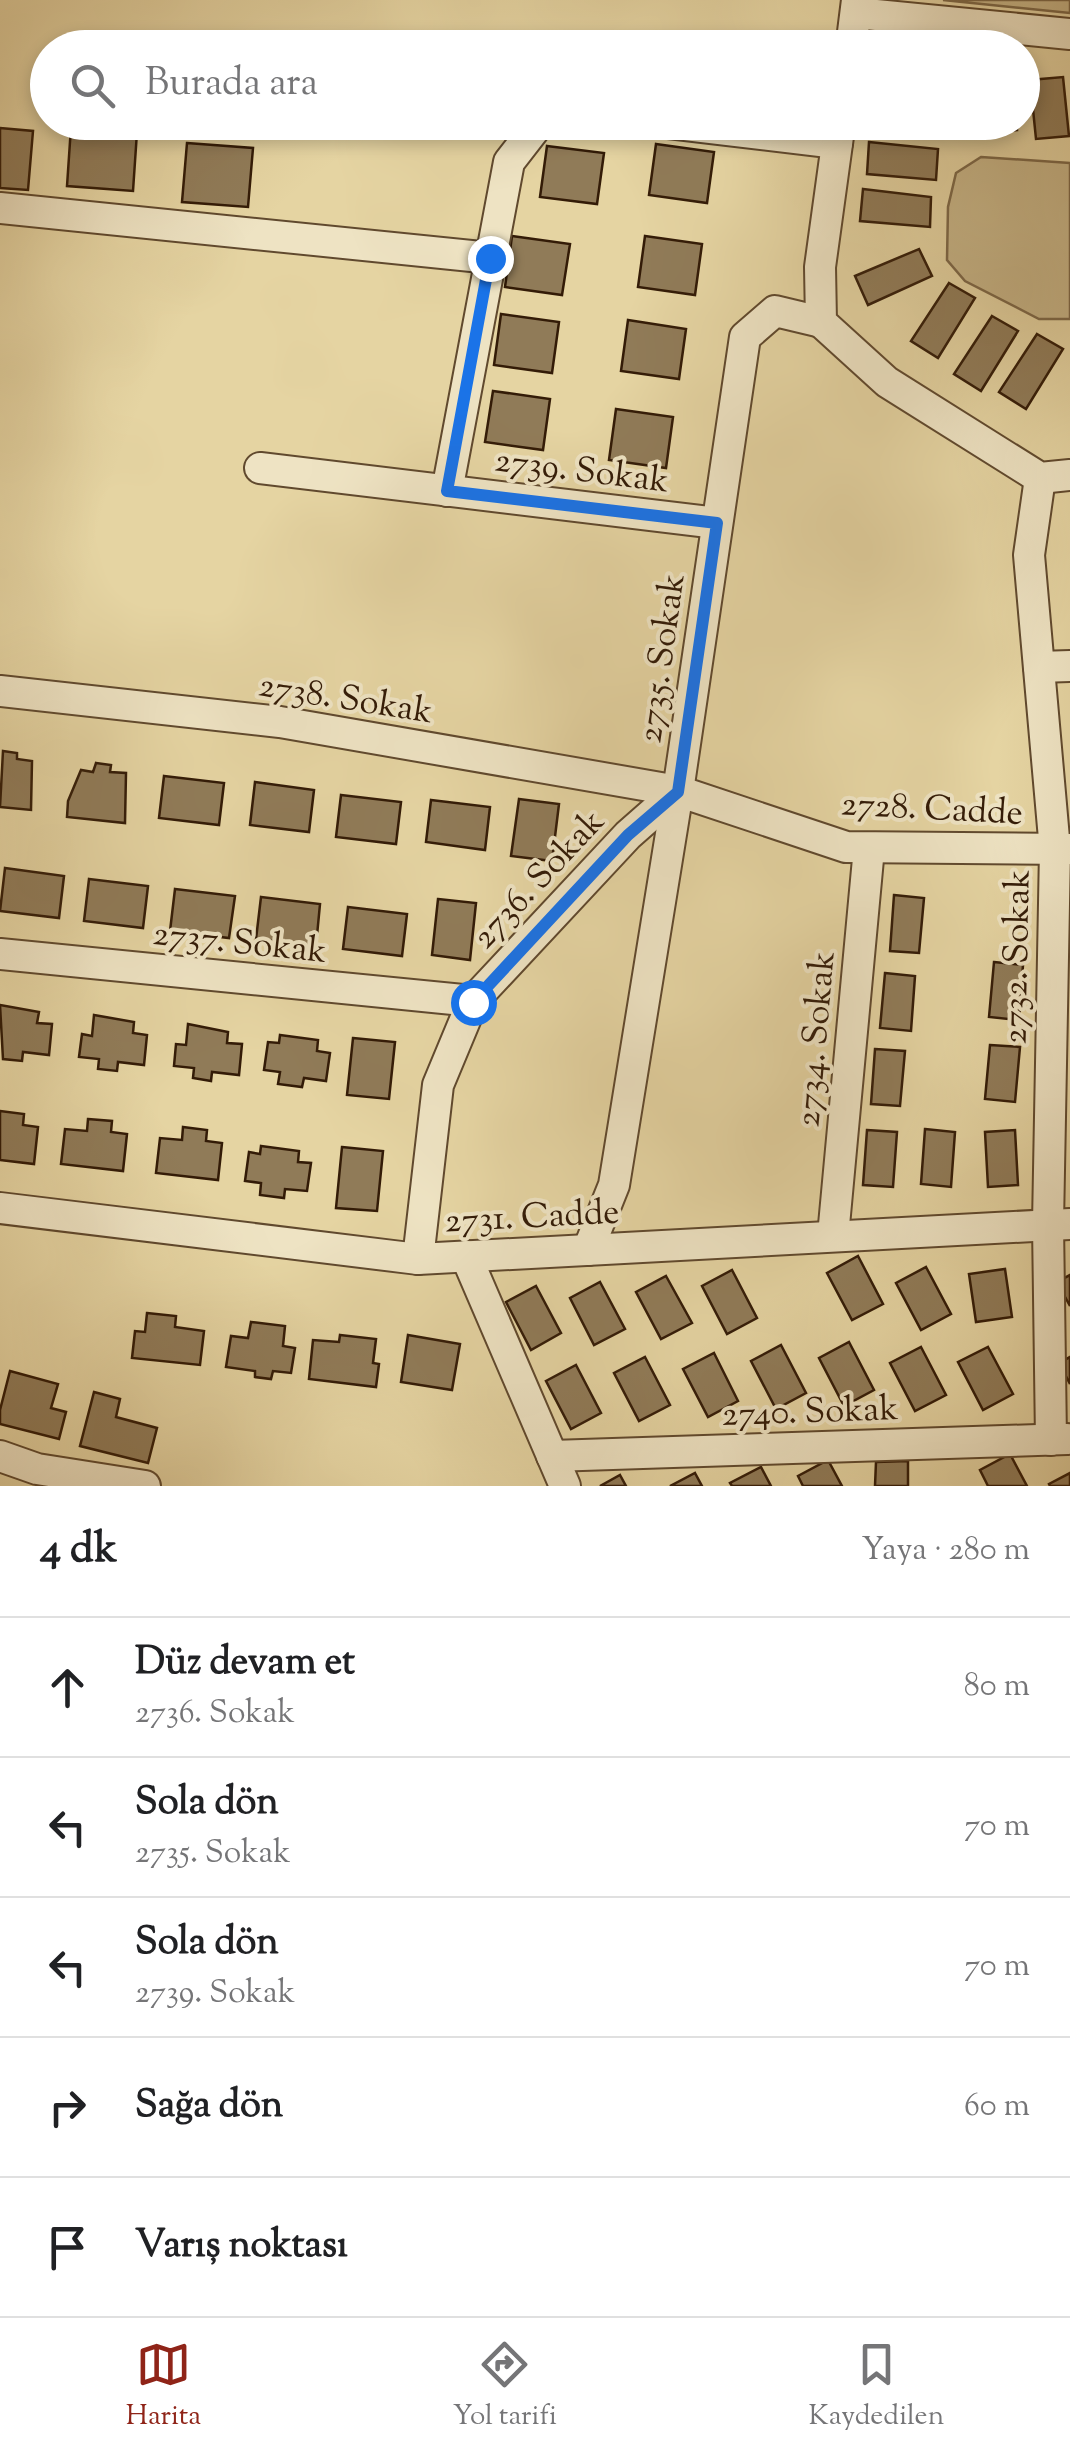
<!DOCTYPE html>
<html lang="tr">
<head>
<meta charset="utf-8">
<style>
	:root { --surface:#fff; --page:#f2f2f2; --text:#202124; --muted:#757577; --line:#e0e0e0; --accent:#8f2418 }
	body { margin:0; font-family:"Sorts Mill Goudy",serif; background:var(--page); color:var(--text) }
	.stop { position:absolute; width:30px; height:30px; margin:-22px; border:8px solid #1a73e8; border-radius:50%; background:#fff }
	.stop.end { background:#1a73e8; border-color:#fff; box-shadow:0 2px 10px #0008 }
	.list { margin:0; padding:0; list-style:none }
	h2 { display:flex; justify-content:space-between; align-items:center; height:130px; margin:0; padding:0 40px; font-size:42px }
	h2 small { font-size:32px; font-weight:400; color:var(--muted) }
	.list li { display:grid; grid-template-columns:65px 1fr auto; gap:30px; align-items:center; box-sizing:border-box; height:140px; padding:0 40px; border-top:2px solid var(--line) }
	.list b { display:block; font-size:38px; white-space:nowrap }
	.list p { margin:0; font-size:32px; white-space:nowrap; color:var(--muted) }
	.list em { font-size:32px; font-style:normal; color:var(--muted) }
	.icon { flex:none; width:55px; height:55px; fill:none; stroke:currentColor; stroke-width:2; stroke-linecap:round; stroke-linejoin:round }
	.map { position:relative; flex:none; width:1070px; height:1486px; overflow:hidden }
	.search { position:absolute; background:var(--surface); box-shadow:0 5px 15px #0003; left:30px; right:30px; top:30px; height:110px; display:flex; align-items:center; gap:25px; box-sizing:border-box; padding:0 35px; border-radius:55px; color:var(--muted); font-size:38px }
	.sheet { height:830px; background:var(--surface) }
	nav { display:flex; justify-content:space-around; align-items:center; box-sizing:border-box; height:140px; border-top:2px solid var(--line); background:var(--surface); font-size:28px; color:var(--muted) }
	nav a { display:grid; justify-items:center; gap:5px }
	nav .on { color:var(--accent) }
	.map>svg:first-child { display:block }
	.green { fill:#c7b588; stroke:#7d6848; stroke-width:2.5 }
	.building { fill:#907b58; stroke:#331b07; stroke-width:2.5 }
	.lines { fill:none; stroke-linecap:round; stroke-linejoin:round }
	.minor-casing { stroke:#60492e; stroke-width:34 }
	.minor { stroke:#eee3c3; stroke-width:30 }
	.route { stroke:#1a73e8; stroke-width:12 }
	.labels { text-anchor:middle; stroke-width:8; stroke-linejoin:round; paint-order:stroke }
	.street-label { font-size:35px; fill:#331b07; stroke:#eee3c3 }
</style>
</head>
<body>
<div class="map">
<svg width="1070" height="1486" viewBox="0 0 1070 1486">
	<rect width="100%" height="100%" fill="#e5d4a2"/>
	<filter id="stains"><feTurbulence type="fractalNoise" baseFrequency=".002" numOctaves="4"/><feColorMatrix values="0 0 0 0 .2 0 0 0 0 .09 0 0 0 0 .02 0 0 0 .5 -.17"/></filter>
	<radialGradient id="worn" r=".72"><stop offset=".6" stop-color="#630" stop-opacity="0"/><stop offset="1" stop-color="#630" stop-opacity=".3"/></radialGradient>
	<g class="green">
		<polygon points="943,0 1070,0 1070,13"/>
		<polygon points="981,157 1070,163 1070,319 1039,319 965,281 947,260 948,207 956,173"/>
	</g>
	<g class="building">
		<polygon points="1063,77 1069,136 1036,139 1030,80"/>
		<polygon points="983,122 1017,122 1017,130 984,133"/>
		<polygon points="71,127 137,132 133,191 67,186"/>
		<polygon points="0,128 33,131 28,190 0,188"/>
		<polygon points="869,142 938,149 936,180 867,174"/>
		<polygon points="187,143 253,148 248,207 182,202"/>
		<polygon points="656,144 714,152 707,203 649,195"/>
		<polygon points="547,146 604,153 597,204 540,197"/>
		<polygon points="863,189 931,197 930,227 860,221"/>
		<polygon points="512,236 570,244 562,295 505,287"/>
		<polygon points="645,236 702,244 695,295 638,287"/>
		<polygon points="919,249 932,276 868,305 855,276"/>
		<polygon points="949,283 975,298 938,358 911,341"/>
		<polygon points="501,314 559,322 552,373 494,365"/>
		<polygon points="992,316 1018,331 981,391 954,374"/>
		<polygon points="628,320 686,329 679,379 621,371"/>
		<polygon points="1037,334 1063,349 1026,409 999,392"/>
		<polygon points="493,391 550,399 543,450 485,442"/>
		<polygon points="616,409 673,417 666,468 609,460"/>
		<polygon points="3,751 17,753 17,759 32,761 31,810 0,807"/>
		<polygon points="96,763 111,765 110,772 126,773 125,823 67,817 68,801 81,770 93,772"/>
		<polygon points="164,776 224,783 219,825 159,818"/>
		<polygon points="255,782 314,790 309,832 250,825"/>
		<polygon points="341,795 401,802 396,844 336,837"/>
		<polygon points="519,799 559,804 552,861 511,856"/>
		<polygon points="431,800 490,807 485,850 426,842"/>
		<polygon points="5,868 64,876 59,918 0,911"/>
		<polygon points="89,879 148,886 143,928 84,921"/>
		<polygon points="175,889 235,896 229,938 170,931"/>
		<polygon points="894,895 924,898 919,953 890,951"/>
		<polygon points="261,897 320,904 316,946 256,939"/>
		<polygon points="438,899 476,903 470,960 432,955"/>
		<polygon points="348,907 407,914 402,956 343,949"/>
		<polygon points="994,962 1023,965 1019,1020 989,1017"/>
		<polygon points="885,973 915,976 911,1031 880,1028"/>
		<polygon points="0,1005 39,1012 37,1023 52,1024 49,1055 23,1052 22,1061 3,1059"/>
		<polygon points="94,1015 134,1022 133,1033 147,1035 144,1065 118,1062 117,1071 98,1069 99,1059 79,1057 82,1034 92,1036"/>
		<polygon points="188,1024 228,1032 227,1043 242,1044 239,1075 212,1072 211,1081 193,1078 194,1068 174,1066 176,1044 186,1045"/>
		<polygon points="280,1035 318,1040 317,1051 330,1053 326,1081 304,1078 302,1087 278,1084 280,1072 264,1070 268,1042 279,1043"/>
		<polygon points="353,1038 395,1042 389,1099 347,1095"/>
		<polygon points="990,1045 1020,1047 1015,1102 985,1099"/>
		<polygon points="875,1049 905,1051 900,1106 871,1104"/>
		<polygon points="0,1111 24,1114 23,1125 38,1127 34,1164 0,1160"/>
		<polygon points="88,1119 112,1121 111,1132 127,1134 123,1171 61,1164 65,1129 87,1131"/>
		<polygon points="183,1127 207,1130 206,1141 222,1143 218,1180 156,1173 160,1138 182,1140"/>
		<polygon points="925,1129 955,1132 951,1187 921,1184"/>
		<polygon points="867,1130 897,1132 893,1187 863,1185"/>
		<polygon points="1015,1130 1018,1185 988,1187 985,1132"/>
		<polygon points="261,1146 299,1151 298,1162 311,1163 307,1191 285,1189 284,1198 260,1195 261,1183 245,1181 249,1152 260,1154"/>
		<polygon points="342,1147 383,1151 377,1211 336,1208"/>
		<polygon points="858,1256 883,1304 852,1320 827,1273"/>
		<polygon points="926,1267 951,1314 921,1330 896,1283"/>
		<polygon points="1005,1269 1012,1317 976,1322 969,1274"/>
		<polygon points="732,1270 757,1318 727,1334 702,1286"/>
		<polygon points="1070,1275 1070,1306 1057,1282"/>
		<polygon points="666,1276 692,1323 661,1339 636,1292"/>
		<polygon points="600,1282 625,1329 594,1345 570,1298"/>
		<polygon points="536,1286 561,1333 531,1350 506,1302"/>
		<polygon points="147,1313 176,1316 175,1327 204,1331 200,1365 132,1358 135,1331 145,1332"/>
		<polygon points="251,1322 285,1326 283,1346 295,1348 291,1373 273,1371 271,1379 255,1377 255,1371 226,1367 231,1336 248,1338"/>
		<polygon points="340,1335 376,1339 373,1363 379,1364 376,1387 309,1379 313,1340 339,1342"/>
		<polygon points="408,1335 460,1344 452,1390 401,1382"/>
		<polygon points="849,1342 874,1390 844,1406 819,1358"/>
		<polygon points="781,1345 806,1393 776,1409 751,1361"/>
		<polygon points="921,1347 946,1395 915,1411 890,1363"/>
		<polygon points="988,1347 1013,1394 983,1410 958,1362"/>
		<polygon points="714,1353 738,1401 708,1417 683,1369"/>
		<polygon points="645,1357 670,1405 639,1421 614,1373"/>
		<polygon points="1070,1357 1070,1384 1059,1363"/>
		<polygon points="576,1365 601,1413 571,1429 546,1381"/>
		<polygon points="10,1371 58,1384 51,1408 66,1412 59,1439 0,1424 0,1410"/>
		<polygon points="94,1392 120,1399 116,1417 157,1428 148,1463 80,1446"/>
		<polygon points="1010,1454 1027,1486 988,1486 980,1470"/>
		<polygon points="828,1460 842,1486 803,1486 798,1476"/>
		<polygon points="908,1461 908,1486 875,1486 876,1462"/>
		<polygon points="761,1467 771,1486 732,1486 730,1483"/>
		<polygon points="695,1473 702,1486 670,1486"/>
		<polygon points="1070,1473 1070,1486 1050,1486 1049,1484"/>
		<polygon points="620,1475 626,1486 600,1486"/>
	</g>
	<g class="lines">
		<g class="minor-casing">
			<g id="minor">
				<polyline points="856,13 1070,34"/>
				<polyline points="851,48 857,0"/>
				<polyline points="660,122 837,143"/>
				<polyline points="840,122 820,267 821,322 887,382 1040,478 1070,475"/>
				<polyline points="0,208 491,258"/>
				<polyline points="260,468 717,523"/>
				<polyline points="1040,478 1029,555 1055,850 1048,1224 1051,1440"/>
				<polyline points="447,491 509,162 540,122"/>
				<polyline points="1039,667 1070,666"/>
				<polyline points="0,691 280,722 678,791 846,847 1070,849"/>
				<polyline points="0,954 473,1001"/>
				<polyline points="0,1208 418,1259 1070,1224"/>
				<polyline points="833,1236 869,848"/>
				<polyline points="588,1250 614,1185 678,791 745,337 775,311 821,322"/>
				<polyline points="466,1256 565,1486"/>
				<polyline points="418,1259 438,1085 473,1001 628,835 678,791"/>
				<polyline points="0,1456 37,1469 145,1486"/>
				<polyline points="552,1456 1067,1439"/>
			</g>
		</g>
		<use href="#minor" class="minor"/>
	</g>
	<g class="lines">
		<polyline class="route" points="473,1002 628,835 678,792 717,523 447,491 490,258"/>
	</g>
	<g class="labels">
		<g class="street-label">
			<text transform="translate(582 469) rotate(7)" y="12">2739. Sokak</text>
			<text transform="translate(660 658) rotate(-82)" y="12">2735. Sokak</text>
			<text transform="translate(346 697) rotate(9)" y="12">2738. Sokak</text>
			<text transform="translate(932 807) rotate(3)" y="12">2728. Cadde</text>
			<text transform="translate(537 878) rotate(-47)" y="12">2736. Sokak</text>
			<text transform="translate(240 941) rotate(6)" y="12">2737. Sokak</text>
			<text transform="translate(1015 957) rotate(-89)" y="12">2732. Sokak</text>
			<text transform="translate(814 1039) rotate(-85)" y="12">2734. Sokak</text>
			<text transform="translate(532 1215) rotate(-3)" y="12">2731. Cadde</text>
			<text transform="translate(810 1410) rotate(-2)" y="12">2740. Sokak</text>
		</g>
	</g>
	<rect width="100%" height="100%" filter="url(#stains)"/>
	<rect width="100%" height="100%" fill="url(#worn)"/>
</svg>
<div class="stop" style="left:473px;top:1002px"></div>
<div class="stop end" style="left:490px;top:258px"></div>
<div class="search"><svg class="icon" aria-label="search" viewBox="0 0 24 24"><circle cx="10" cy="10" r="6"/><path d="M15 15l6 6"/></svg>Burada ara</div>
</div>
<section class="sheet">
<h2>4 dk<small>Yaya · 280 m</small></h2>
<ul class="list">
<li><svg class="icon" aria-label="ahead" viewBox="0 0 24 24"><path d="M12 20V5M6 11l6-6 6 6"/></svg><div><b>Düz devam et</b><p>2736. Sokak</p></div><em>80 m</em></li>
<li><svg class="icon" aria-label="left" viewBox="0 0 24 24"><path d="M17 20v-9H6M10 6l-5 5 5 5"/></svg><div><b>Sola dön</b><p>2735. Sokak</p></div><em>70 m</em></li>
<li><svg class="icon" aria-label="left" viewBox="0 0 24 24"><path d="M17 20v-9H6M10 6l-5 5 5 5"/></svg><div><b>Sola dön</b><p>2739. Sokak</p></div><em>70 m</em></li>
<li><svg class="icon" aria-label="right" viewBox="0 0 24 24"><path d="M7 20v-9h11M14 6l5 5-5 5"/></svg><div><b>Sağa dön</b></div><em>60 m</em></li>
<li><svg class="icon" aria-label="arrive" viewBox="0 0 24 24"><path d="M6 21V4h12l-3 4 3 4H6"/></svg><div><b>Varış noktası</b></div></li>
</ul>
</section>
<nav>
<a class="on"><svg class="icon" aria-label="map" viewBox="0 0 24 24"><path d="M3 6l6-2 6 2 6-2v14l-6 2-6-2-6 2zM9 4v14M15 6v14"/></svg>Harita</a>
<a><svg class="icon" aria-label="directions" viewBox="0 0 24 24"><path d="M12 3l9 9-9 9-9-9zM9 14v-3h6M13 9l2 2-2 2"/></svg>Yol tarifi</a>
<a><svg class="icon" aria-label="saved" viewBox="0 0 24 24"><path d="M7 4h10v16l-5-4-5 4z"/></svg>Kaydedilen</a>
</nav>
</body>
</html>
